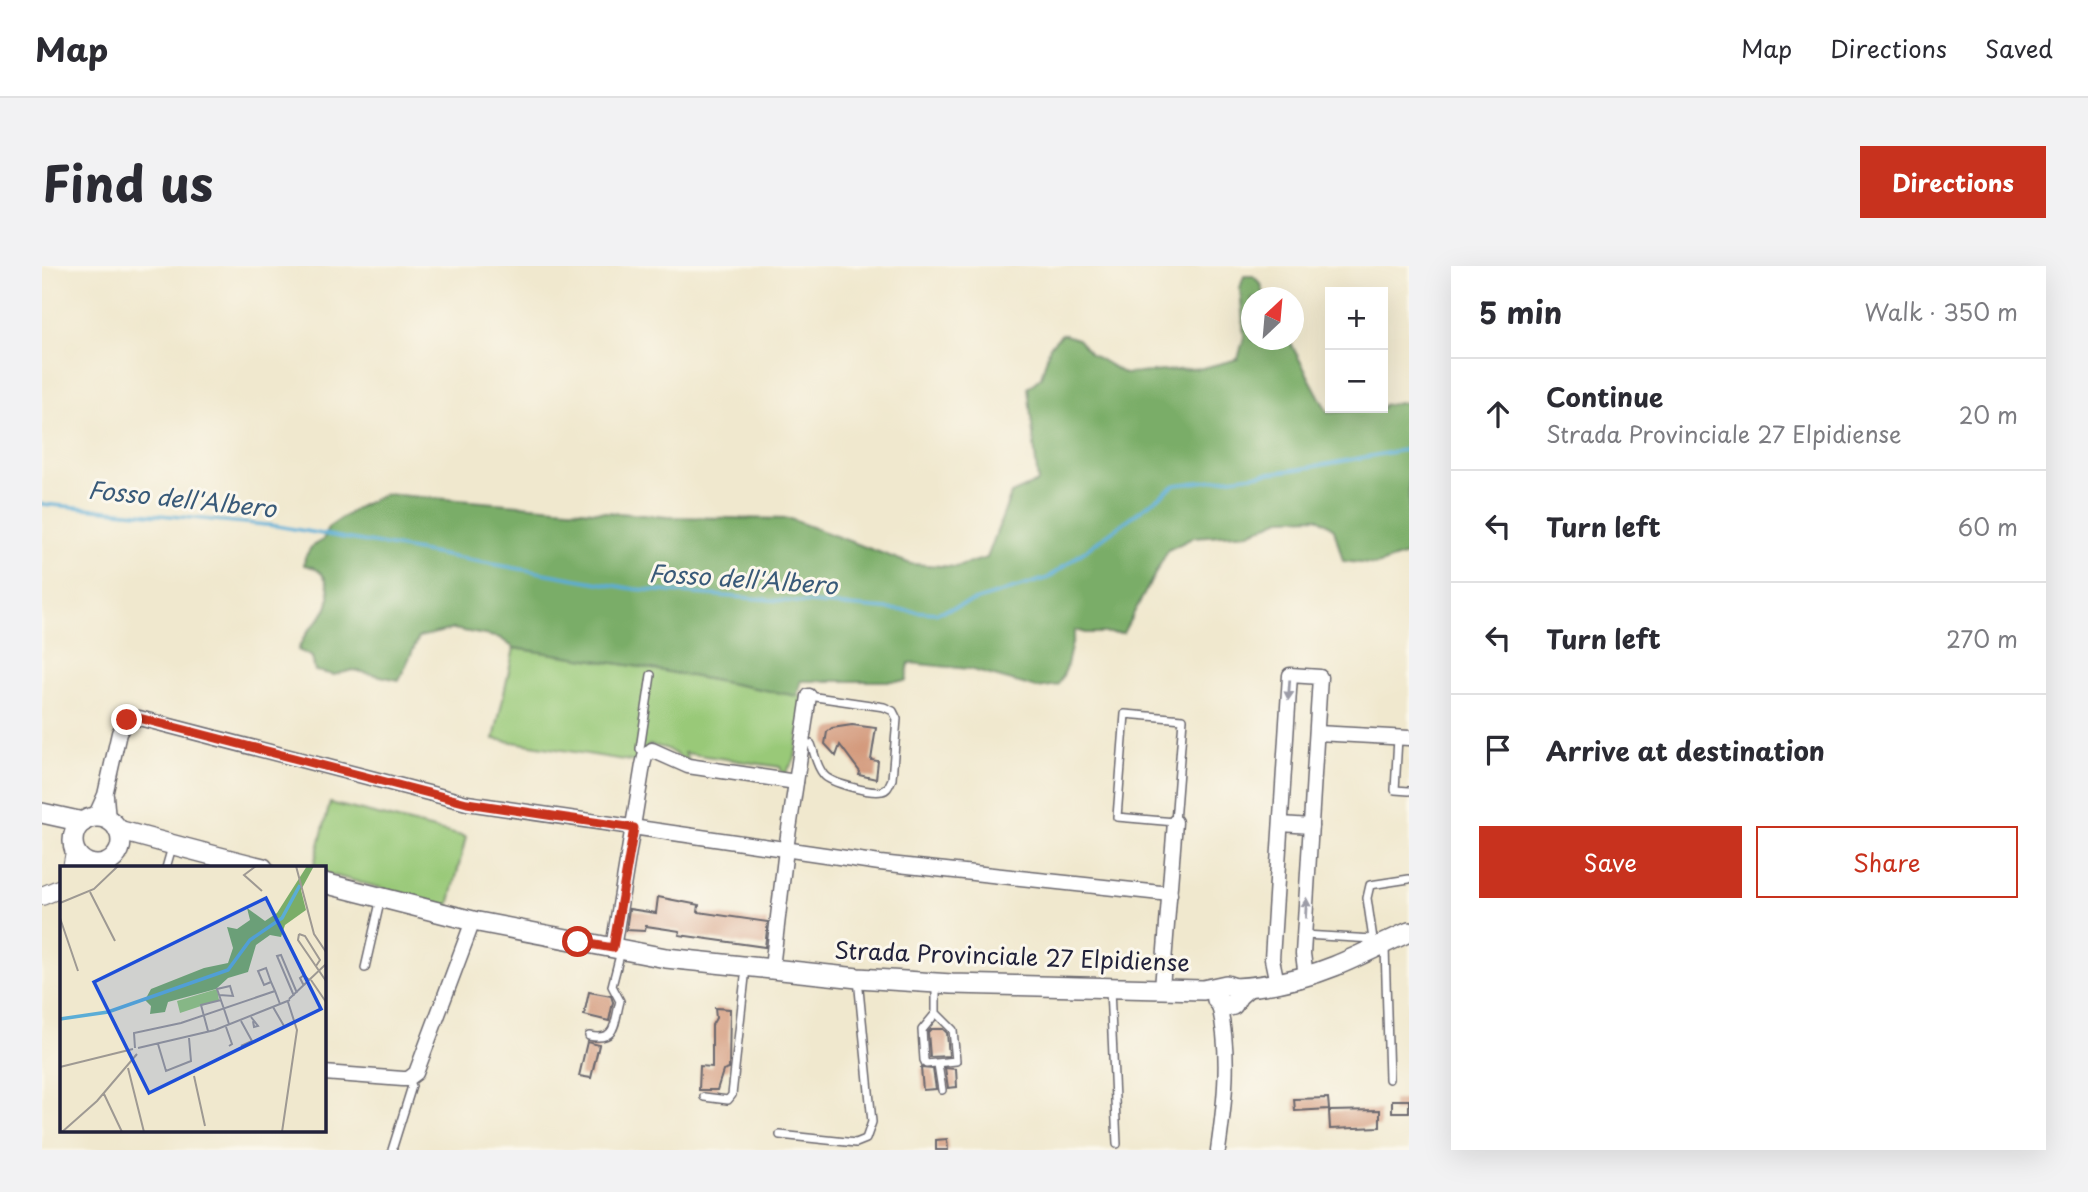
<!DOCTYPE html>
<html lang="en">
<head>
<meta charset="utf-8">
<style>
	:root { --surface:#fff; --page:#f2f2f3; --text:#2b2b33; --muted:#7c7c81; --line:#e1e1e2; --accent:#c8321e }
	body { margin:0; font-family:"Playpen Sans",sans-serif; background:var(--page); color:var(--text) }
	.controls { position:absolute; right:21px; top:21px; display:grid; overflow:hidden; border-radius:0px; box-shadow:0 7px 28px #0002 }
	.controls button { width:63px; height:63px; display:grid; place-items:center; padding:0; border:0; border-bottom:2px solid var(--line); background:var(--surface); color:var(--text); font:35px sans-serif }
	.compass { position:absolute; left:1199px; top:21px; width:63px; height:63px; border-radius:50%; background:var(--surface); box-shadow:0 7px 28px #0002; rotate:26deg }
	.stop { position:absolute; width:21px; height:21px; margin:-16px; border:5px solid #c8321e; border-radius:50%; background:#fff }
	.stop.end { background:#c8321e; border-color:#fff; box-shadow:0 2px 7px #0008 }
	.list { margin:0; padding:0; list-style:none }
	h2 { display:flex; justify-content:space-between; align-items:center; height:91px; margin:0; padding:0 28px; font-size:30px }
	h2 small { font-size:23px; font-weight:400; color:var(--muted) }
	.list li { display:grid; grid-template-columns:46px 1fr auto; gap:21px; align-items:center; box-sizing:border-box; height:112px; padding:0 28px; border-top:2px solid var(--line) }
	.list b { display:block; font-size:26px; white-space:nowrap }
	.list p { margin:0; font-size:23px; white-space:nowrap; color:var(--muted) }
	.list em { font-size:23px; font-style:normal; color:var(--muted) }
	.actions { display:flex; gap:14px; padding:21px 28px }
	.actions a { flex:1; padding:16px 0; border:2px solid var(--accent); border-radius:0px; text-align:center; font-size:24px; color:var(--accent) }
	.actions .main { background:var(--accent); color:#fff }
	.icon { flex:none; width:38px; height:38px; fill:none; stroke:currentColor; stroke-width:2; stroke-linecap:round; stroke-linejoin:round }
	.map { position:relative; flex:none; width:1367px; height:884px; overflow:hidden; border-radius:0px }
	header { display:flex; align-items:center; gap:42px; box-sizing:border-box; height:98px; padding:0 35px; background:var(--surface); border-bottom:2px solid var(--line) }
	header strong { font-size:33px }
	nav { display:flex; gap:38px; margin-inline-start:auto; font-size:24px }
	.intro { display:flex; align-items:center; justify-content:space-between; box-sizing:border-box; height:168px; padding:0 42px }
	h1 { margin:0; font-size:49px }
	.button { padding:18px 32px; border-radius:0px; background:var(--accent); color:#fff; font-size:24px; font-weight:700 }
	main { display:flex; gap:42px; padding:0 42px }
	aside { flex:1; background:var(--surface); border-radius:0px; box-shadow:0 7px 28px #0002 }
	.map>svg:first-child { display:block }
	.green { fill:#99c978; stroke:#5e765a; stroke-width:2 }
	.forest { fill:#7aad68; stroke:#4e6852; stroke-width:2 }
	.lines { fill:none; stroke-linecap:round; stroke-linejoin:round }
	.stream { stroke:#5badd6; stroke-width:3.5 }
	.building { fill:#d29678 }
	.service-casing { stroke:#6a676e; stroke-width:10 }
	.minor-casing { stroke:#6a676e; stroke-width:17 }
	.tertiary-casing { stroke:#6a676e; stroke-width:20 }
	.secondary-casing { stroke:#6a676e; stroke-width:22 }
	.service { stroke:#fff; stroke-width:7 }
	.minor { stroke:#fff; stroke-width:14 }
	.tertiary { stroke:#fff; stroke-width:18 }
	.secondary { stroke:#fff; stroke-width:19 }
	.oneway { fill:#9c9ca7 }
	.route { stroke:#c8321e; stroke-width:9 }
	.labels { text-anchor:middle; stroke-width:6; stroke-linejoin:round; paint-order:stroke }
	.street-label { font-size:23px; fill:#22223b; stroke:#fbf7ec }
	.water-label { font-size:24px; font-style:italic; fill:#395a79; stroke:#fbf7ec }
	.inset-river { fill:none; stroke:#5badd6; stroke-width:3.5 }
	.inset-road { fill:none; stroke:#9e9993; stroke-width:2 }
	.view { fill:#1d4ed8; fill-opacity:0.15; stroke:#1d4ed8; stroke-width:3.5 }
	.inset-edge { fill:none; stroke:#22223b; stroke-width:3.5 }
</style>
</head>
<body>
<header>
<strong>Map</strong>
<nav><a>Map</a><a>Directions</a><a>Saved</a></nav>
</header>
<div class="intro"><h1>Find us</h1><a class="button">Directions</a></div>
<main>
<div class="map">
<svg width="1367" height="884" viewBox="0 0 1367 884">
	<rect width="100%" height="100%" fill="#fbf7ec"/>
	<filter id="ink" filterUnits="userSpaceOnUse"><feTurbulence type="fractalNoise" baseFrequency=".0143" numOctaves="2"/><feDisplacementMap in="SourceGraphic" scale="14" xChannelSelector="R" yChannelSelector="G"/><feConvolveMatrix kernelMatrix="1 2 1 2 8 2 1 2 1" color-interpolation-filters="sRGB"/></filter>
	<filter id="wash" filterUnits="userSpaceOnUse"><feTurbulence type="fractalNoise" baseFrequency=".00686" numOctaves="4" result="noise"/><feDisplacementMap in="SourceGraphic" scale="28" xChannelSelector="R" yChannelSelector="G"/><feGaussianBlur stdDeviation="1.57" result="paint"/><feColorMatrix in="noise" values="0 0 0 0 0 0 0 0 0 0 0 0 0 0 0 0 0 1.4 0 .05"/><feComposite in="paint" operator="in"/></filter>
	<g filter="url(#wash)">
		<rect width="100%" height="100%" fill="#f0e8ce"/>
		<g class="green">
			<polygon points="472,382 605,402 763,431 753,492 742,510 738,501 643,487 647,496 623,482 607,479 594,496 452,473"/>
			<polygon points="288,537 424,571 407,640 282,607 282,602 271,602"/>
		</g>
		<path class="forest" d="M1202,10H1211L1219,18L1223,31L1210,32V74H1247L1286,147L1341,142V139L1367,136V288L1335,299L1301,295L1292,263L1275,251L1241,252L1207,267L1152,271L1126,284L1081,367H1043L1033,364L1024,403L1016,419L995,422L927,403L867,397L864,415H759L755,430L605,402L472,382L458,372L411,363L377,371L357,414L311,404L292,409L273,405L270,391L256,384C259,377 262,370 267,364C281,348 291,343 286,320C283,308 274,301 262,299L263,291L270,280L281,274L286,262L316,241L343,228L625,251L748,253L869,298L914,301L945,292L969,228L996,216L986,122L999,111L1008,80L1020,68L1036,73L1049,88L1083,108L1161,102L1196,93L1202,71L1198,22Z"/>
		<g class="lines">
			<polyline class="stream" points="0,238 235,260 592,323 894,347 1006,312 1133,219 1258,203 1367,183"/>
		</g>
		<g id="blocks">
			<g class="building">
				<polygon points="810,459 834,462 829,494 836,495 834,513 817,509 818,506 798,479 794,490 783,478 785,466 790,462"/>
				<polygon points="616,631 657,639 656,646 726,656 723,681 637,669 638,665 604,660 603,665 584,664 587,643 614,647"/>
				<polygon points="547,726 569,730 571,736 567,755 542,749"/>
				<polygon points="673,742 688,743 687,803 681,805 675,824 657,824 658,800 670,801 670,759 674,752"/>
				<polygon points="889,763 901,763 905,767 907,790 888,791 886,766"/>
				<polygon points="545,776 557,779 549,812 537,810"/>
				<polygon points="879,802 891,803 894,823 881,824"/>
				<polygon points="903,802 914,803 915,821 906,822"/>
				<polygon points="1286,832 1287,843 1253,845 1252,833"/>
				<rect x="1350" y="834" width="17" height="12"/>
				<polygon points="1338,844 1338,861 1288,863 1287,845"/>
				<polygon points="905,873 906,884 894,884 894,874"/>
			</g>
		</g>
	</g>
	<g filter="url(#ink)">
		<use href="#blocks" fill-opacity="0" stroke="#6a676e" stroke-width="2"/>
		<g class="lines">
			<g class="service-casing">
				<g id="service">
					<polygon points="1083,448 1141,453 1133,556 1075,551"/>
					<polyline points="1356,472 1353,524 1367,525"/>
					<path d="M760,477L769,478C773,488 774,500 782,509C788,517 830,528 840,525C846,524 847,519 850,513L855,453L851,445L842,441L767,430"/>
					<polyline points="603,491 598,483 609,409"/>
					<polyline points="124,602 130,581"/>
					<polyline points="1262,669 1331,673"/>
					<polyline points="1332,680 1325,632 1328,619 1367,613"/>
					<polyline points="1343,681 1347,813"/>
					<polyline points="323,702 339,632"/>
					<polyline points="894,718 894,747 911,764 914,795 884,798 882,794 880,764 894,747"/>
					<polyline points="1068,723 1075,878"/>
					<path d="M547,770C575,776 572,757 578,735L570,720L579,685"/>
					<polyline points="896,798 900,824"/>
					<polyline points="662,831 686,834 690,829 704,702"/>
					<polyline points="738,869 814,877 824,873 830,856 816,713"/>
					<polyline points="350,884 370,820 366,813"/>
				</g>
			</g>
			<g class="minor-casing">
				<g id="minor">
					<polyline points="1275,467 1367,472"/>
					<polyline points="64,530 66,554"/>
					<polyline points="53,551 63,529 77,467 85,454 97,452 425,537 838,597 1128,628"/>
					<polyline points="1239,558 1269,560"/>
					<polyline points="571,682 601,499 603,491 610,484 646,500 754,516"/>
					<polyline points="730,702 744,583 767,430"/>
					<polyline points="1235,717 1230,693 1248,409 1278,411 1261,688 1264,710"/>
					<polyline points="1120,722 1133,556"/>
					<polyline points="282,807 361,813 366,813 374,807 431,655"/>
					<path d="M1176,884C1183,836 1189,783 1176,736"/>
				</g>
			</g>
			<g class="tertiary-casing">
				<g id="tertiary">
					<polyline points="30,602 33,586"/>
					<polyline points="45,602 49,599"/>
					<polyline points="0,630 19,622"/>
				</g>
			</g>
			<g class="secondary-casing">
				<g id="secondary">
					<polyline points="0,547 41,556"/>
					<circle cx="55" cy="575" r="24"/>
					<path d="M76,564C124,577 172,590 221,602"/>
					<polyline points="282,617 431,655 624,692 816,712 910,718 1161,724 1184,719 1193,722 1196,730"/>
					<polyline points="1178,722 1174,727 1175,734 1184,741 1191,739 1196,730 1205,722"/>
					<path d="M1193,722C1227,720 1261,713 1293,700C1318,690 1342,677 1367,666"/>
				</g>
			</g>
			<use href="#service" class="service"/>
			<use href="#minor" class="minor"/>
			<use href="#tertiary" class="tertiary"/>
			<use href="#secondary" class="secondary"/>
		</g>
		<defs><path id="oneway-solid" d="M-6-.8H1V-3.2L6.5 0L1 3.2V.8H-6Z" transform="scale(1.75)"/></defs>
		<g class="oneway">
			<use href="#oneway-solid" transform="translate(1247 424) rotate(94)"/>
			<use href="#oneway-solid" transform="translate(1264 642) rotate(-87)"/>
		</g>
	</g>
	<g class="lines" filter="url(#ink)">
		<polyline class="route" points="85,454 97,452 425,537 592,562 571,682 536,676"/>
	</g>
	<g class="labels">
		<g class="street-label">
			<text transform="translate(970 691) rotate(2)" y="8">Strada Provinciale 27 Elpidiense</text>
		</g>
		<g class="water-label">
			<text transform="translate(140 234) rotate(6)" y="8">Fosso dell'Albero</text>
			<text transform="translate(701 314) rotate(4)" y="8">Fosso dell'Albero</text>
		</g>
	</g>
	<g transform="translate(18 600)">
		<rect width="266" height="266" fill="#f0e8ce"/>
		<path d="M157,123L159,134L120,147L117,135Z" fill="#99c978"/>
		<path d="M247,0H254L241,24L246,44L225,59L221,71L210,69L196,79L188,106L168,112L156,123L108,136L105,146L90,148L91,140L85,134L91,123L144,102L168,97L173,82L167,61L177,63L190,54L187,42L205,55L217,47Z" fill="#7aad68"/>
		<path class="inset-river" d="M0,153L48,146L168,104L190,74L222,52L240,19"/>
		<path class="inset-road" d="M196,0L184,9L202,25M236,0L254,68L266,86M30,26L55,75M0,37L34,23L58,0M0,52L18,105M239,68L238,74L266,115M239,68L245,70L260,94L256,100M251,114L266,136M211,116L204,119L198,105L206,102L211,116L215,125L220,138M244,120L240,112L244,109L249,114M159,129L173,130L170,120L157,123L164,143L169,158M234,130L217,90L221,89L237,127M229,133L266,98M213,141L224,160M191,151L198,160L194,161L193,155M166,161L172,178L169,180M148,165L141,139L161,134M98,178L106,205L131,195L129,172M181,180L192,175L181,155M75,182L74,167L121,157L215,125M78,182L155,164L230,134M0,201L73,183M68,202L84,266M134,210L145,260M44,228L62,266M2,266L37,235L77,188M222,266L237,164L228,136"/>
		<path class="view" d="M206,32L261,143L89,227L34,116Z"/>
		<rect width="266" height="266" class="inset-edge"/>
	</g>
</svg>
<div class="controls">
<button>+</button>
<button>−</button>
</div>
<svg class="compass" viewBox="-18 -18 36 36"><path d="M0-13l5 13h-10z" fill="#e53935"/><path d="M0 13l5-13h-10z" fill="#7c7c81"/></svg>
<div class="stop" style="left:536px;top:676px"></div>
<div class="stop end" style="left:85px;top:454px"></div>
</div>
<aside>
<h2>5 min<small>Walk · 350 m</small></h2>
<ul class="list">
<li><svg class="icon" aria-label="ahead" viewBox="0 0 24 24"><path d="M12 20V5M6 11l6-6 6 6"/></svg><div><b>Continue</b><p>Strada Provinciale 27 Elpidiense</p></div><em>20 m</em></li>
<li><svg class="icon" aria-label="left" viewBox="0 0 24 24"><path d="M17 20v-9H6M10 6l-5 5 5 5"/></svg><div><b>Turn left</b></div><em>60 m</em></li>
<li><svg class="icon" aria-label="left" viewBox="0 0 24 24"><path d="M17 20v-9H6M10 6l-5 5 5 5"/></svg><div><b>Turn left</b></div><em>270 m</em></li>
<li><svg class="icon" aria-label="arrive" viewBox="0 0 24 24"><path d="M6 21V4h12l-3 4 3 4H6"/></svg><div><b>Arrive at destination</b></div></li>
</ul>
<div class="actions"><a class="main">Save</a><a>Share</a></div>
</aside>
</main>
</body>
</html>
